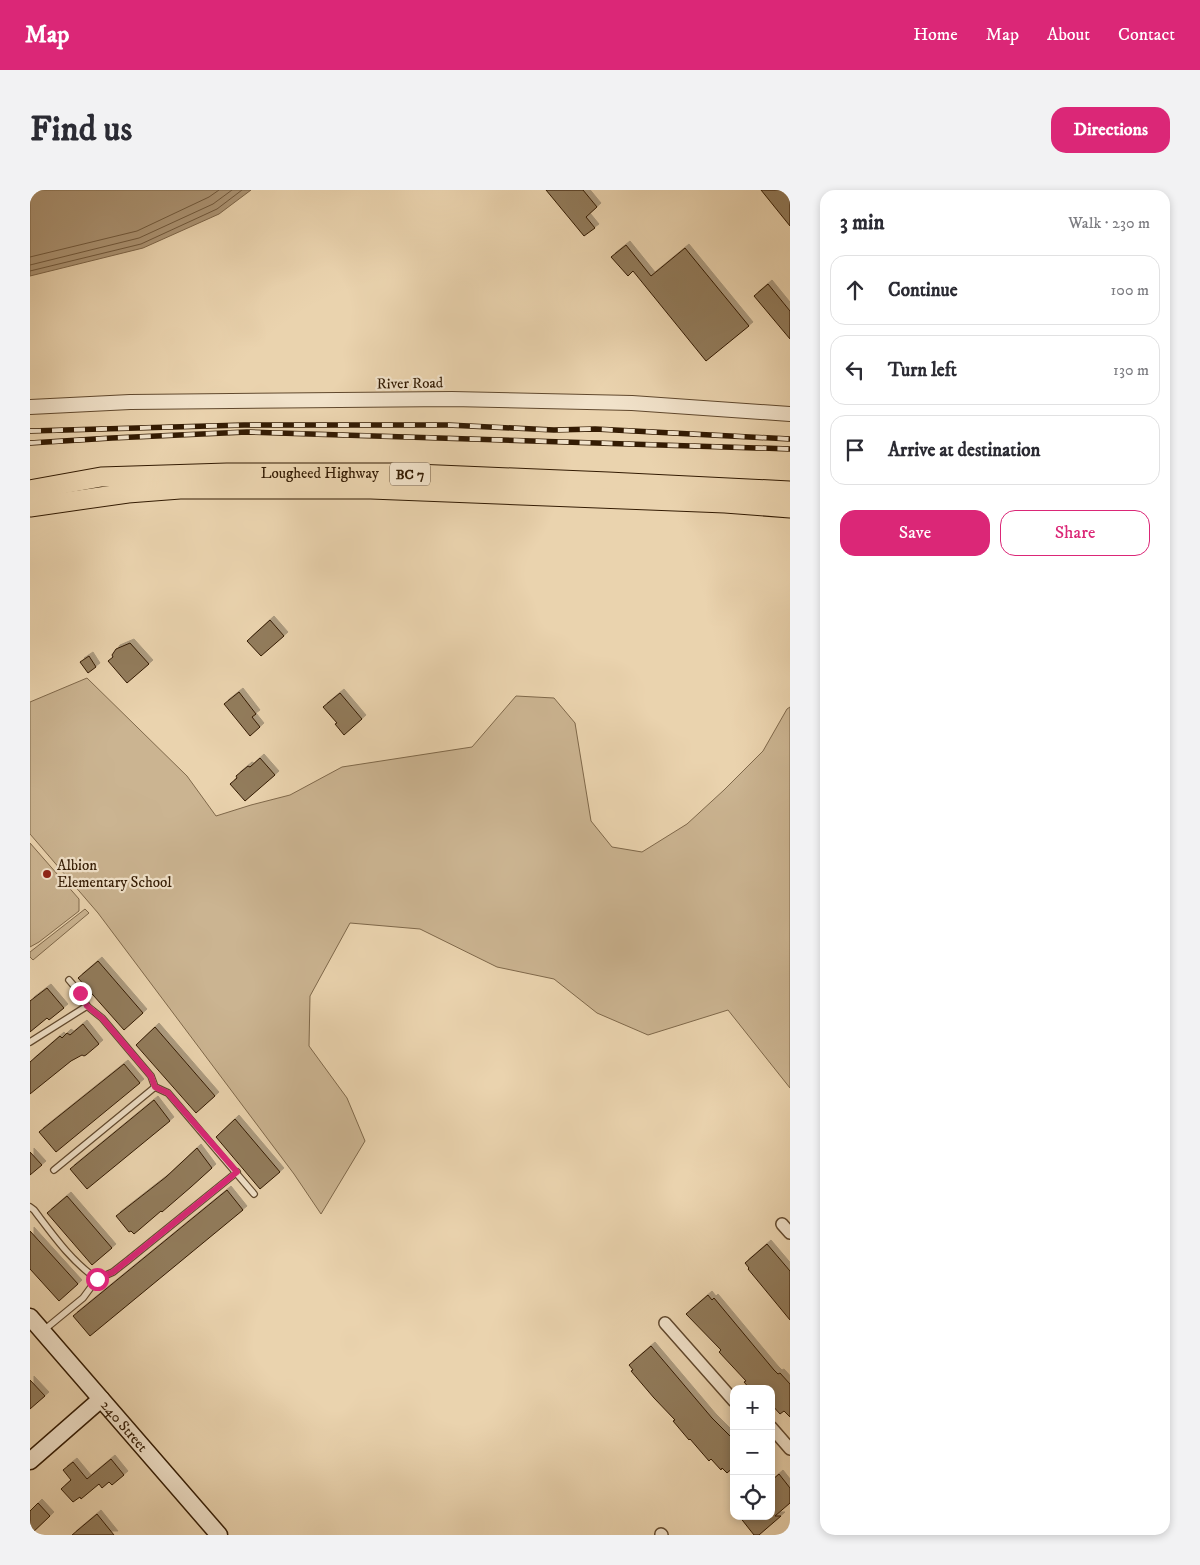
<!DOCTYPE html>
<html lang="en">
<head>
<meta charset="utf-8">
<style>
	:root { --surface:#fff; --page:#f2f2f3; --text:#2b2b33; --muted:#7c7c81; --line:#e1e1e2; --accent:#db2777 }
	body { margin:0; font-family:"IM FELL DW Pica",serif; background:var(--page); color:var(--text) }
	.controls { position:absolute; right:15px; bottom:15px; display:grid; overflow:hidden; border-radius:10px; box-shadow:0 2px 8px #0003 }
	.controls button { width:45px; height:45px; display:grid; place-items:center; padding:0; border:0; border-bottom:1px solid var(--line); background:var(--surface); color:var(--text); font:25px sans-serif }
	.stop { position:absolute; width:15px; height:15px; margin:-11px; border:4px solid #db2777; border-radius:50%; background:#fff }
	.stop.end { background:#db2777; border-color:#fff; box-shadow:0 1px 5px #0008 }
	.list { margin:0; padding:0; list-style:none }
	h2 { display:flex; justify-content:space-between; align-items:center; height:65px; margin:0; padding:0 20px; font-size:21px }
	h2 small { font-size:16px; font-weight:400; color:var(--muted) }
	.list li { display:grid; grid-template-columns:32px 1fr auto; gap:15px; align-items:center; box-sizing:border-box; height:70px; margin:0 10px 10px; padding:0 10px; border:1px solid var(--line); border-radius:15px }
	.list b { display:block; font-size:19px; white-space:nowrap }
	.list em { font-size:16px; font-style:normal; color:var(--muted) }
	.actions { display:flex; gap:10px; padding:15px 20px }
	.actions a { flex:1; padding:11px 0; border:1px solid var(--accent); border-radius:15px; text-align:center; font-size:18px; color:var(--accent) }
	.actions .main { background:var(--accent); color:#fff }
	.icon { flex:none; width:28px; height:28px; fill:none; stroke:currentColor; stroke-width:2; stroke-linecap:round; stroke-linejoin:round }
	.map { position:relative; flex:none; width:760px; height:1345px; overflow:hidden; border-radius:15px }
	header { display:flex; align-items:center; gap:30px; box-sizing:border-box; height:70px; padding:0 25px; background:var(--accent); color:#fff }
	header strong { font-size:24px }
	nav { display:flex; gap:28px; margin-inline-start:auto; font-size:18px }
	.intro { display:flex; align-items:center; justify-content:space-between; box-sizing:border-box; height:120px; padding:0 30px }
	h1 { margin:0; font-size:35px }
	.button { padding:12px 22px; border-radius:15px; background:var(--accent); color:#fff; font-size:18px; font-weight:700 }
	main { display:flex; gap:30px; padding:0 30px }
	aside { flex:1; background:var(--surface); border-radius:15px; box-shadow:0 2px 8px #0003 }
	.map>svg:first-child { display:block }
	.green { fill:#cbb491; stroke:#7f684a }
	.water { fill:#ac9474; stroke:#7c6447 }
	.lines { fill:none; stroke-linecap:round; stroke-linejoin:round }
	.shore { stroke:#70583c; stroke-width:1 }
	.building { fill:#927b5c; stroke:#331b03; filter:url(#shadow) }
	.service-casing { stroke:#61492e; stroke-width:8 }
	.minor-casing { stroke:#61492e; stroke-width:14 }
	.tertiary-casing { stroke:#61492e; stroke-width:16 }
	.secondary-casing { stroke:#331b03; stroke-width:19 }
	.trunk-casing { stroke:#331b03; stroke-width:21 }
	.service { stroke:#f1e2ca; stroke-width:5.5 }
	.minor { stroke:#f1e2ca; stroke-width:11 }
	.tertiary { stroke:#f1e2ca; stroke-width:14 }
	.secondary { stroke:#f1e2ca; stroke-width:16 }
	.trunk { stroke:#ead3ae; stroke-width:19 }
	.rail-casing { stroke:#331b03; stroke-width:5.5 }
	.rail { stroke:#f1e2ca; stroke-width:4; stroke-dasharray:11; stroke-linecap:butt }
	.route { stroke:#db2777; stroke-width:6 }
	.poi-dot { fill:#8f2418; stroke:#f1e2ca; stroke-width:2 }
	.labels { text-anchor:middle; stroke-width:4.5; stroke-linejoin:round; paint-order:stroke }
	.shield { fill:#f1e2ca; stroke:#6c573f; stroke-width:1 }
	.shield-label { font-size:14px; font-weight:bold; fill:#331b03 }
	.street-label { font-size:15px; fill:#331b03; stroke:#f1e2ca }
	.poi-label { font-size:15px; fill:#331b03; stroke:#f1e2ca; text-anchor:start }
</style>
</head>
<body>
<header>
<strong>Map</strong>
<nav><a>Home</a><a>Map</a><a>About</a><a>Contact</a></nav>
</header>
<div class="intro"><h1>Find us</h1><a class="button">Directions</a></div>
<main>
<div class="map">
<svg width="760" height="1345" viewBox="0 0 760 1345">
	<defs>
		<filter id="shadow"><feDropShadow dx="4" dy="-4" stdDeviation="0" flood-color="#0004"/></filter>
	</defs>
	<rect width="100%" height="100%" fill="#ead3ae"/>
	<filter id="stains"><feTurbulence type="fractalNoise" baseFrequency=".004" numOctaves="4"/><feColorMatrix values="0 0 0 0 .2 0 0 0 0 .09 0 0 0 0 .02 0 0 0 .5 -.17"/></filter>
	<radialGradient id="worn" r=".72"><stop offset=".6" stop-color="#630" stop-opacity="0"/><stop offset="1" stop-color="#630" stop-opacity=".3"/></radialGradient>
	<g class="green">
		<polygon points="57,488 157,586 186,626 221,615 260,605 312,577 442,557 486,506 524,508 545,533 561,631 582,657 612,662 657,634 694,600 733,561 757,519 760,517 760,898 698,820 618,845 567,823 524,789 467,777 390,739 320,733 280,806 279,856 317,908 335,951 291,1024 264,984 68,723 0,644 0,512"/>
		<polygon points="0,653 49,709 49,721 9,752 0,757"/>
		<polygon points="55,719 59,723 3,770 0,767 0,762"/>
	</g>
	<polygon class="water" points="0,0 221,0 189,24 113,58 0,86"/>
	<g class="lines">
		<g class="shore">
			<polyline points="0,67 107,41 179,7 189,0"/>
			<polyline points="0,75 109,48 183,14 202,0"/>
			<polyline points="0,81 111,54 187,19 212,0"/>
		</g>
	</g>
	<g class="building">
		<polygon points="516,0 553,0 567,17 556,27 565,38 554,46"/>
		<polygon points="731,0 760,0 760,36"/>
		<polygon points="596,55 621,86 655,58 719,136 676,171 603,81 598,86 581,67"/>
		<polygon points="738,94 760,121 760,149 724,106"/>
		<polygon points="240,430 254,446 231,466 217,451"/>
		<polygon points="100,453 119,474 97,493 78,471 83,467 82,465 86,459"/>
		<polygon points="59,466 66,477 58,483 50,472"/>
		<polygon points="209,502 226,524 222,527 230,537 220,546 194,514"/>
		<polygon points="310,503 332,529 314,545 305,534 307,533 293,517"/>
		<polygon points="230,568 245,585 215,611 200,594 207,588 206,586 218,576 220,577"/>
		<polygon points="68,771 113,823 94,840 48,788"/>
		<polygon points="17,798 34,818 19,830 17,828 0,842 0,811"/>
		<polygon points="53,834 69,854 56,865 54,866 52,865 41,871 0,904 0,872 30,846 32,848 37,843 40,845"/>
		<polygon points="125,837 185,906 166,923 106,855"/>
		<polygon points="94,874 110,893 26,962 9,942"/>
		<polygon points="124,910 140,931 57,999 40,979"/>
		<polygon points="205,929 250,982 230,999 186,947"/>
		<polygon points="167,958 182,978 161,997 132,1022 131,1021 110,1039 104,1044 101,1041 99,1042 86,1026 136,987"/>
		<polygon points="0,962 12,975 0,985"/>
		<polygon points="197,1000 213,1020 60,1146 43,1126"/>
		<polygon points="37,1006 82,1058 62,1075 17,1023"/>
		<polygon points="0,1041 48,1094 29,1111 0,1079"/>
		<polygon points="737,1054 760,1081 760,1130 718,1079 719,1078 715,1073"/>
		<polygon points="678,1105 682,1110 684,1108 744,1180 748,1184 750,1183 760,1194 760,1227 754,1221 750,1224 741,1214 741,1199 720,1199 714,1192 716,1191 689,1162 691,1160 656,1124"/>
		<polygon points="621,1156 682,1228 704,1250 704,1277 697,1283 692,1278 691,1280 681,1269 679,1271 660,1249 659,1250 643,1231 645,1230 624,1208 601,1181 603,1180 599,1175"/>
		<polygon points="0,1190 15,1206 0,1219"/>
		<polygon points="81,1269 94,1285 82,1295 79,1292 72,1298 69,1294 51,1309 50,1307 43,1312 31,1299 41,1290 33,1280 43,1272 57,1289"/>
		<polygon points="749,1284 760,1298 760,1313 745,1326 751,1326 729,1345 724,1345 709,1326 741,1326 741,1291"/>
		<polygon points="8,1313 20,1326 0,1345 0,1321"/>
		<polygon points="67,1324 84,1345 42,1345"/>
	</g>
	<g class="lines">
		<g class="service-casing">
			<g id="service">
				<polyline points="39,790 50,803 57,816 72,828 121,886 125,897 138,903 224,1004"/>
				<polyline points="0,852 57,816"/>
				<polyline points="24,980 125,897"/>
				<path d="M0,1017L4,1020C23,1045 41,1071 67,1089"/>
				<polyline points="14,1140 53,1108 67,1089 83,1082 97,1071 207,982"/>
			</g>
		</g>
		<g class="minor-casing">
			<g id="minor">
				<polyline points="752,1034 760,1043"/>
				<polyline points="635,1133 704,1211"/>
				<polyline points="741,1237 760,1259"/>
				<polyline points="631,1344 632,1345"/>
			</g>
		</g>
		<g class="tertiary-casing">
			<polyline id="tertiary" points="0,217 100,212 422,209 602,213 760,224"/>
		</g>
		<g class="secondary-casing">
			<g id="secondary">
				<path id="s1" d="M0,1127L189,1345"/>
				<polyline points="0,1271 71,1209"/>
			</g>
		</g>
		<g class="trunk-casing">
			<g id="trunk">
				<path id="s2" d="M0,300L71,287L197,283H362L578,292L760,301"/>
				<polyline points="0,317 98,303 150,299 341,299 695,313 760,318"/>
			</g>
		</g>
		<use href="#service" class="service"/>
		<use href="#minor" class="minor"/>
		<use href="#tertiary" class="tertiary"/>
		<use href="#secondary" class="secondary"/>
		<use href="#trunk" class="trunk"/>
		<g class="rail-casing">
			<g id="rail">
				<polyline points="0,241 214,235 418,235 524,240 565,239 760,249"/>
				<polyline points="0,253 82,248 217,242 760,259"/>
			</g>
		</g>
		<use href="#rail" class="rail"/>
	</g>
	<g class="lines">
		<polyline class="route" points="50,803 57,816 72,828 121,886 125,897 138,903 207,982 97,1071 83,1082 67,1089"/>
	</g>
	<circle class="poi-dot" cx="17" cy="684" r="5"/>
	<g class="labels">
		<rect class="shield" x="360" y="272.5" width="40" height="23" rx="4"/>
		<g class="shield-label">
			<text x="380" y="289">BC 7</text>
		</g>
		<g class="street-label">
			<text transform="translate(380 193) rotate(-1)" y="5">River Road</text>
			<text dy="5" stroke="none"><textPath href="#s2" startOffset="291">Lougheed Highway</textPath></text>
			<text dy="5" stroke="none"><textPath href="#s1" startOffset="144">240 Street</textPath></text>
		</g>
		<g class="poi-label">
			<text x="27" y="680">Albion<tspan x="27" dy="17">Elementary School</tspan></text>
		</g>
	</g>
	<rect width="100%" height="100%" filter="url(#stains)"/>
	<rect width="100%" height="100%" fill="url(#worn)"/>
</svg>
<div class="controls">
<button>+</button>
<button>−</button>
<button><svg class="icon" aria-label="locate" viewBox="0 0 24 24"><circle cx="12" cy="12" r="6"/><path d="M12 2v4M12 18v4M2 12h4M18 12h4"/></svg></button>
</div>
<div class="stop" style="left:67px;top:1089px"></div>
<div class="stop end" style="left:50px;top:803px"></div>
</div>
<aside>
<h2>3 min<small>Walk · 230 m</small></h2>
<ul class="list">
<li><svg class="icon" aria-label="ahead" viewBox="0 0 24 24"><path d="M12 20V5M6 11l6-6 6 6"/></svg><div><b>Continue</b></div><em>100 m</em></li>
<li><svg class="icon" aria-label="left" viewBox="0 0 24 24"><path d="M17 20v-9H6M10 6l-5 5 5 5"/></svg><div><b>Turn left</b></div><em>130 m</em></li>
<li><svg class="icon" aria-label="arrive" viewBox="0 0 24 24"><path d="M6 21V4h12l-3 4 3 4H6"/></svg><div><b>Arrive at destination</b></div></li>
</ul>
<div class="actions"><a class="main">Save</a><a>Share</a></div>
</aside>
</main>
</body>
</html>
